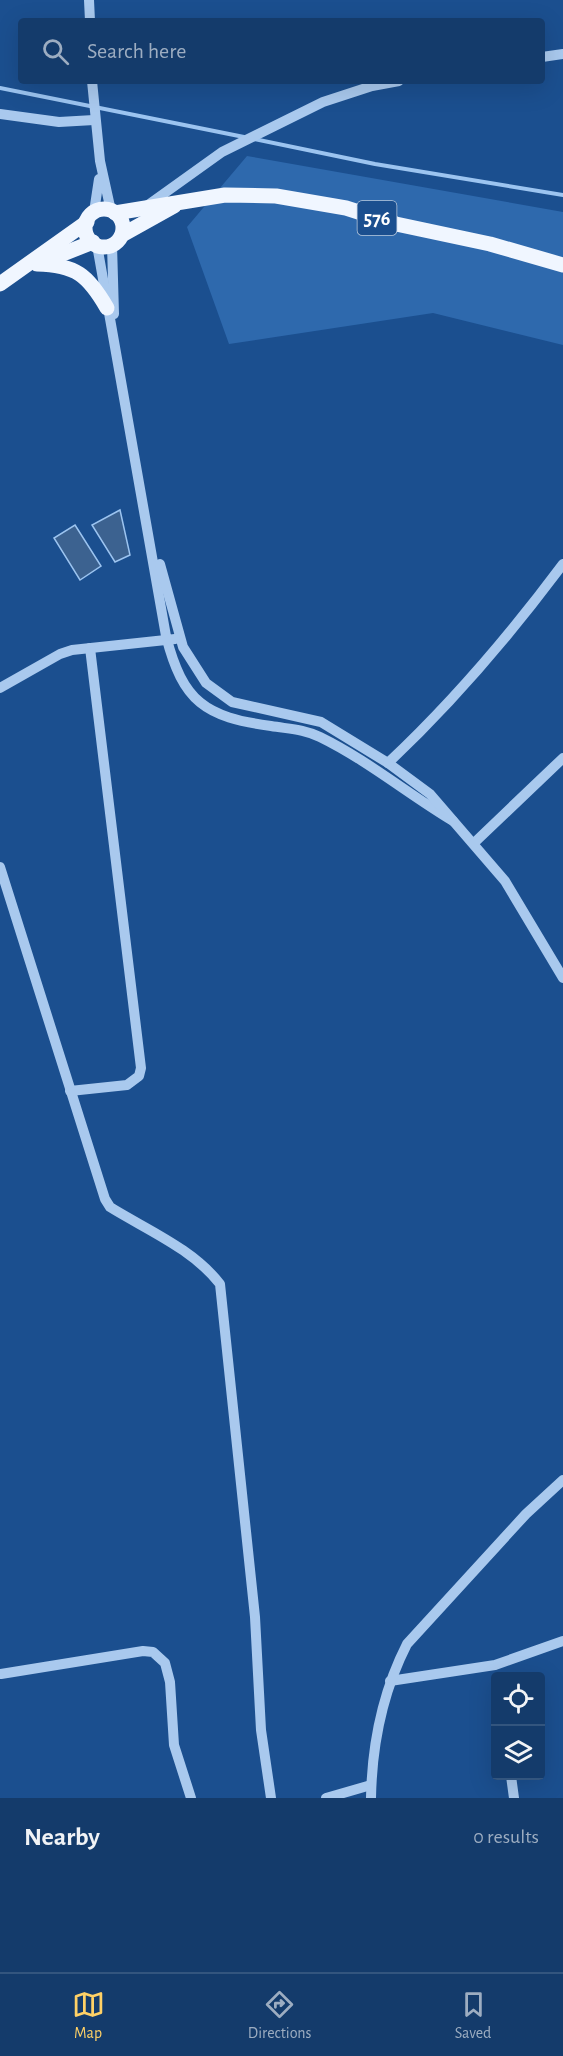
<!DOCTYPE html>
<html lang="en">
<head>
<meta charset="utf-8">
<style>
	:root { --surface:#143b6b; --page:#1d4271; --text:#f1f3f6; --muted:#9dadc1; --line:#33557e; --accent:#ffd166 }
	body { margin:0; font-family:"Alegreya Sans",sans-serif; background:var(--page); color:var(--text) }
	.controls { position:absolute; right:18px; bottom:18px; display:grid; overflow:hidden; border-radius:6px; box-shadow:0 6px 24px #0002 }
	.controls button { width:54px; height:54px; display:grid; place-items:center; padding:0; border:0; border-bottom:2px solid var(--line); background:var(--surface); color:var(--text); font:30px sans-serif }
	.list { margin:0; padding:0; list-style:none }
	h2 { display:flex; justify-content:space-between; align-items:center; height:78px; margin:0; padding:0 24px; font-size:26px }
	h2 small { font-size:20px; font-weight:400; color:var(--muted) }
	.icon { flex:none; width:33px; height:33px; fill:none; stroke:currentColor; stroke-width:2; stroke-linecap:round; stroke-linejoin:round }
	.map { position:relative; flex:none; width:563px; height:1798px; overflow:hidden }
	.search { position:absolute; background:var(--surface); box-shadow:0 6px 24px #0002; left:18px; right:18px; top:18px; height:66px; display:flex; align-items:center; gap:15px; box-sizing:border-box; padding:0 21px; border-radius:6px; color:var(--muted); font-size:22px }
	.sheet { height:174px; background:var(--surface) }
	nav { display:flex; justify-content:space-around; align-items:center; box-sizing:border-box; height:84px; border-top:2px solid var(--line); background:var(--surface); font-size:16px; color:var(--muted) }
	nav a { display:grid; justify-items:center; gap:3px }
	nav .on { color:var(--accent) }
	.map>svg:first-child { display:block }
	.green { fill:#2e69ad }
	.water { fill:#3c6290; stroke:#9cc4f0; stroke-width:1.5 }
	.lines { fill:none; stroke-linecap:round; stroke-linejoin:round }
	.stream { stroke:#9cc4f0; stroke-width:4 }
	.minor { stroke:#a9c9ee; stroke-width:10 }
	.major { stroke:#f0f6ff; stroke-width:15 }
	.labels { text-anchor:middle; stroke-width:5; stroke-linejoin:round; paint-order:stroke }
	.shield { fill:#1b4f8f; stroke:#bbcadd; stroke-width:1.5 }
	.shield-label { font-size:20px; font-weight:bold; fill:#fff }
</style>
</head>
<body>
<div class="map">
<svg width="563" height="1798" viewBox="0 0 563 1798">
	<rect width="100%" height="100%" fill="#1b4f8f"/>
	<polygon class="green" points="247,156 563,212 563,345 433,313 229,344 187,227"/>
	<g class="water">
		<polygon points="120,510 130,555 115,562 92,525"/>
		<polygon points="75,525 101,566 80,580 54,538"/>
	</g>
	<g class="lines">
		<g class="stream">
			<polyline points="0,88 244,137"/>
			<polyline points="254,139 375,164 563,195"/>
		</g>
		<g class="minor">
			<polyline points="89,0 90,21"/>
			<polyline points="542,57 563,54"/>
			<polyline points="92,81 100,161 111,211"/>
			<polyline points="0,114 59,122 94,120"/>
			<polyline points="148,205 222,152 323,102 372,86 399,81"/>
			<polyline points="94,212 99,179"/>
			<path d="M97,245L166,636C183,702 205,717 271,726C289,729 304,729 320,737C367,760 408,794 453,821"/>
			<polyline points="112,245 114,314"/>
			<polyline points="160,564 183,647 206,683 232,702 321,722 388,763 430,794 505,881 563,978"/>
			<polyline points="0,688 60,654 72,650 175,639"/>
			<path d="M388,763C453,702 510,635 563,564"/>
			<polyline points="474,843 563,758"/>
			<path d="M0,867L105,1199L110,1207C147,1230 193,1249 220,1284L255,1617L261,1730L271,1798"/>
			<polyline points="70,1091 127,1085 139,1076 141,1068 90,648"/>
			<polyline points="1,1674 143,1651 153,1652 165,1663 170,1682 174,1745 191,1798"/>
			<polyline points="390,1681 495,1665 563,1641"/>
			<polyline points="511,1776 514,1798"/>
			<polyline points="326,1798 371,1785"/>
			<path d="M371,1798C372,1743 382,1693 407,1644L526,1514L563,1480"/>
		</g>
		<g class="major">
			<circle cx="104" cy="228" r="19"/>
			<polyline points="115,213 225,195 276,196 346,208 396,224 490,244 563,265"/>
			<polyline points="122,235 174,206"/>
			<polyline points="45,261 93,242"/>
			<path d="M37,264C76,265 88,275 107,308"/>
			<polyline points="0,284 87,222"/>
		</g>
	</g>
	<g class="labels">
		<rect class="shield" x="357.5" y="201" width="39" height="34" rx="4.5"/>
		<g class="shield-label">
			<text x="377" y="225">576</text>
		</g>
	</g>
</svg>
<div class="controls">
<button><svg class="icon" aria-label="locate" viewBox="0 0 24 24"><circle cx="12" cy="12" r="6"/><path d="M12 2v4M12 18v4M2 12h4M18 12h4"/></svg></button>
<button><svg class="icon" aria-label="layers" viewBox="0 0 24 24"><path d="M12 4l9 5-9 5-9-5zM3 14l9 5 9-5"/></svg></button>
</div>
<div class="search"><svg class="icon" aria-label="search" viewBox="0 0 24 24"><circle cx="10" cy="10" r="6"/><path d="M15 15l6 6"/></svg>Search here</div>
</div>
<section class="sheet">
<h2>Nearby<small>0 results</small></h2>
<ul class="list">
</ul>
</section>
<nav>
<a class="on"><svg class="icon" aria-label="map" viewBox="0 0 24 24"><path d="M3 6l6-2 6 2 6-2v14l-6 2-6-2-6 2zM9 4v14M15 6v14"/></svg>Map</a>
<a><svg class="icon" aria-label="directions" viewBox="0 0 24 24"><path d="M12 3l9 9-9 9-9-9zM9 14v-3h6M13 9l2 2-2 2"/></svg>Directions</a>
<a><svg class="icon" aria-label="saved" viewBox="0 0 24 24"><path d="M7 4h10v16l-5-4-5 4z"/></svg>Saved</a>
</nav>
</body>
</html>
